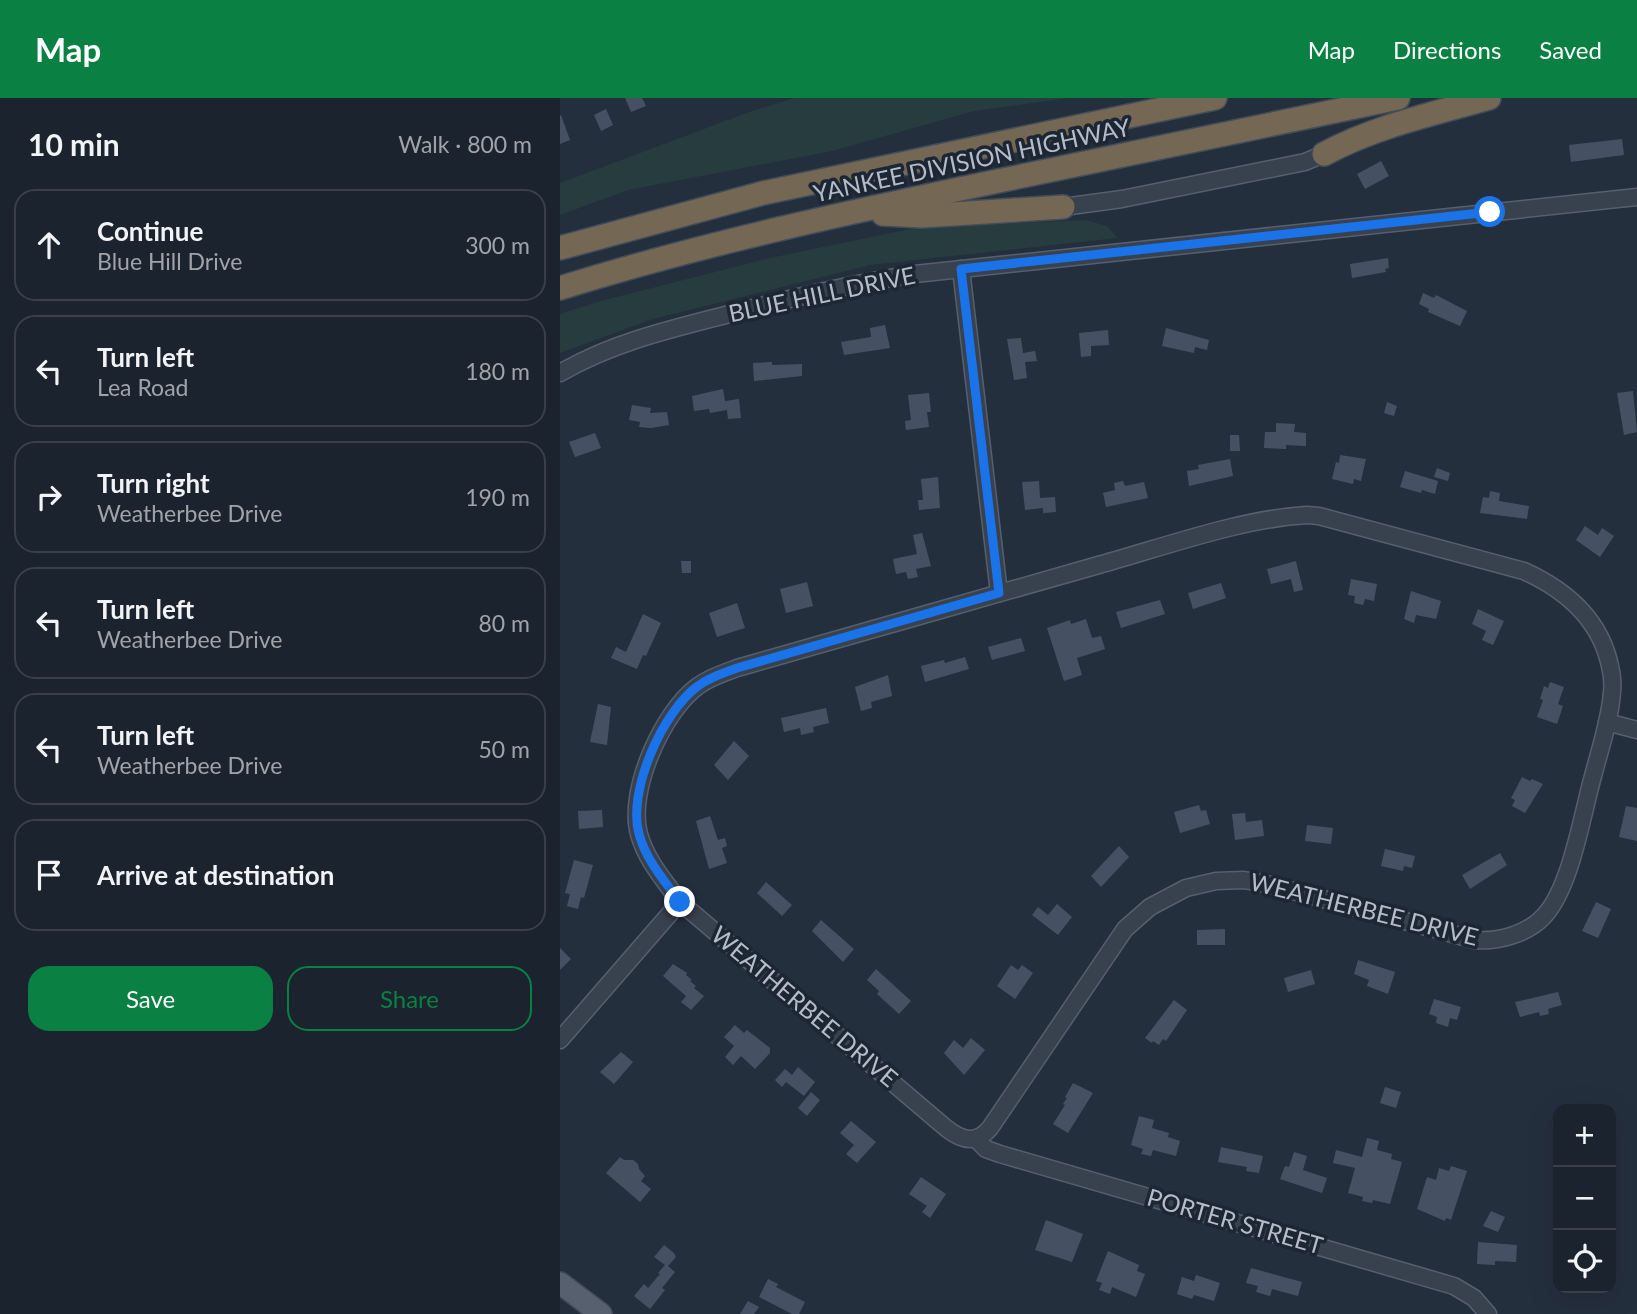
<!DOCTYPE html>
<html lang="en">
<head>
<meta charset="utf-8">
<style>
	:root { --surface:#1b232e; --page:#282f3a; --text:#f1f3f6; --muted:#a0a4aa; --line:#39404a; --accent:#0b8043 }
	body { margin:0; font-family:Lato,sans-serif; background:var(--page); color:var(--text) }
	.controls { position:absolute; right:21px; bottom:21px; display:grid; overflow:hidden; border-radius:14px; box-shadow:0 7px 28px #0002 }
	.controls button { width:63px; height:63px; display:grid; place-items:center; padding:0; border:0; border-bottom:2px solid var(--line); background:var(--surface); color:var(--text); font:35px sans-serif }
	.stop { position:absolute; width:21px; height:21px; margin:-16px; border:5px solid #1a73e8; border-radius:50%; background:#fff }
	.stop.end { background:#1a73e8; border-color:#fff; box-shadow:0 2px 7px #0008 }
	.list { margin:0; padding:0; list-style:none }
	h2 { display:flex; justify-content:space-between; align-items:center; height:91px; margin:0; padding:0 28px; font-size:30px }
	h2 small { font-size:23px; font-weight:400; color:var(--muted) }
	.list li { display:grid; grid-template-columns:46px 1fr auto; gap:21px; align-items:center; box-sizing:border-box; height:112px; margin:0 14px 14px; padding:0 14px; border:2px solid var(--line); border-radius:21px }
	.list b { display:block; font-size:26px; white-space:nowrap }
	.list p { margin:0; font-size:23px; white-space:nowrap; color:var(--muted) }
	.list em { font-size:23px; font-style:normal; color:var(--muted) }
	.actions { display:flex; gap:14px; padding:21px 28px }
	.actions a { flex:1; padding:16px 0; border:2px solid var(--accent); border-radius:21px; text-align:center; font-size:24px; color:var(--accent) }
	.actions .main { background:var(--accent); color:#fff }
	.icon { flex:none; width:38px; height:38px; fill:none; stroke:currentColor; stroke-width:2; stroke-linecap:round; stroke-linejoin:round }
	.map { position:relative; flex:none; width:1077px; height:1216px; overflow:hidden }
	header { display:flex; align-items:center; gap:42px; box-sizing:border-box; height:98px; padding:0 35px; background:var(--accent); color:#fff }
	header strong { font-size:33px }
	nav { display:flex; gap:38px; margin-inline-start:auto; font-size:24px }
	main { display:flex }
	aside { flex:1; background:var(--surface) }
	.map>svg:first-child { display:block }
	.green { fill:#263c3f }
	.building { fill:#455162 }
	.lines { fill:none; stroke-linecap:round; stroke-linejoin:round }
	.minor-casing { stroke:#565f6c; stroke-width:19 }
	.major-casing { stroke:#414a57; stroke-width:24 }
	.highway-casing { stroke:#434c59; stroke-width:26 }
	.minor { stroke:#38414e; stroke-width:16 }
	.major { stroke:#56606e; stroke-width:21 }
	.highway { stroke:#746855; stroke-width:23 }
	.route { stroke:#1a73e8; stroke-width:9 }
	.labels { text-anchor:middle; stroke-width:7; stroke-linejoin:round; paint-order:stroke }
	.street-label { font-size:24px; fill:#b4bcc9; stroke:#1d2633 }
</style>
</head>
<body>
<header>
<strong>Map</strong>
<nav><a>Map</a><a>Directions</a><a>Saved</a></nav>
</header>
<main>
<aside>
<h2>10 min<small>Walk · 800 m</small></h2>
<ul class="list">
<li><svg class="icon" aria-label="ahead" viewBox="0 0 24 24"><path d="M12 20V5M6 11l6-6 6 6"/></svg><div><b>Continue</b><p>Blue Hill Drive</p></div><em>300 m</em></li>
<li><svg class="icon" aria-label="left" viewBox="0 0 24 24"><path d="M17 20v-9H6M10 6l-5 5 5 5"/></svg><div><b>Turn left</b><p>Lea Road</p></div><em>180 m</em></li>
<li><svg class="icon" aria-label="right" viewBox="0 0 24 24"><path d="M7 20v-9h11M14 6l5 5-5 5"/></svg><div><b>Turn right</b><p>Weatherbee Drive</p></div><em>190 m</em></li>
<li><svg class="icon" aria-label="left" viewBox="0 0 24 24"><path d="M17 20v-9H6M10 6l-5 5 5 5"/></svg><div><b>Turn left</b><p>Weatherbee Drive</p></div><em>80 m</em></li>
<li><svg class="icon" aria-label="left" viewBox="0 0 24 24"><path d="M17 20v-9H6M10 6l-5 5 5 5"/></svg><div><b>Turn left</b><p>Weatherbee Drive</p></div><em>50 m</em></li>
<li><svg class="icon" aria-label="arrive" viewBox="0 0 24 24"><path d="M6 21V4h12l-3 4 3 4H6"/></svg><div><b>Arrive at destination</b></div></li>
</ul>
<div class="actions"><a class="main">Save</a><a>Share</a></div>
</aside>
<div class="map">
<svg width="1077" height="1216" viewBox="0 0 1077 1216">
	<rect width="100%" height="100%" fill="#242f3e"/>
	<g class="green">
		<polygon points="234,0 509,0 414,13 272,53 68,92 0,117 0,85 189,14"/>
		<polygon points="526,122 547,128 558,140 310,167 93,221 0,255 0,216 37,204 210,160 355,130"/>
	</g>
	<g class="building">
		<polygon points="65,0 82,0 86,8 71,14"/>
		<polygon points="46,11 53,27 41,33 34,17"/>
		<polygon points="1,17 10,42 0,46 0,18"/>
		<polygon points="1062,41 1064,57 1011,64 1009,47"/>
		<polygon points="821,63 829,78 805,91 797,76"/>
		<polygon points="828,160 829,170 825,171 826,174 792,180 790,166"/>
		<polygon points="863,195 874,200 876,197 907,213 900,228 868,214 869,211 859,206"/>
		<polygon points="325,227 330,250 284,257 281,244 311,239 310,230"/>
		<polygon points="606,230 649,242 647,252 635,249 634,255 602,248"/>
		<polygon points="548,232 549,247 531,248 531,258 521,259 519,235"/>
		<polygon points="461,240 463,255 475,253 477,263 465,264 467,280 454,282 447,241"/>
		<polygon points="212,264 212,267 242,266 242,278 194,283 193,265"/>
		<polygon points="163,291 165,303 179,301 181,320 168,321 167,312 150,315 149,311 134,313 132,298"/>
		<polygon points="1073,293 1077,334 1064,337 1057,295"/>
		<polygon points="369,295 371,314 367,314 369,329 346,332 345,323 351,322 348,297"/>
		<polygon points="827,304 837,308 834,318 824,315"/>
		<polygon points="72,307 91,310 90,315 107,314 109,327 91,330 79,329 80,324 69,322"/>
		<polygon points="716,325 735,326 734,334 746,335 746,348 726,347 726,351 704,350 705,334 716,334"/>
		<polygon points="35,335 41,350 15,359 9,344"/>
		<polygon points="670,337 679,337 680,353 670,353"/>
		<polygon points="780,357 806,361 801,383 794,381 793,386 772,381 776,364 779,365"/>
		<polygon points="670,361 673,378 629,388 627,373 639,371 638,367"/>
		<polygon points="877,370 890,375 888,383 874,379"/>
		<polygon points="845,373 878,383 875,396 862,392 861,395 840,389"/>
		<polygon points="378,379 380,410 359,412 358,402 363,402 361,381"/>
		<polygon points="479,383 480,400 495,399 496,414 483,415 483,410 465,412 462,384"/>
		<polygon points="563,383 565,388 584,384 588,400 546,409 543,395 555,392 554,385"/>
		<polygon points="930,393 940,395 939,403 969,408 967,421 920,415 923,399 929,400"/>
		<polygon points="1025,428 1038,437 1042,430 1054,438 1040,459 1016,442"/>
		<polygon points="362,435 371,468 356,471 358,479 348,481 346,474 336,476 333,461 357,456 353,437"/>
		<polygon points="121,463 131,463 131,475 122,475"/>
		<polygon points="736,463 743,492 734,494 731,481 711,486 707,471"/>
		<polygon points="791,481 817,486 814,503 805,501 803,507 794,505 795,498 788,497"/>
		<polygon points="247,484 253,508 226,515 220,491"/>
		<polygon points="661,485 666,500 633,511 628,495"/>
		<polygon points="851,493 881,503 876,521 856,517 854,525 844,521"/>
		<polygon points="600,502 605,516 561,530 556,514"/>
		<polygon points="177,505 185,530 157,539 149,515"/>
		<polygon points="918,511 944,523 933,547 922,542 926,533 912,526"/>
		<polygon points="83,516 101,525 86,558 83,557 77,571 51,560 56,549 66,554"/>
		<polygon points="526,521 532,540 541,538 545,551 517,560 522,577 504,583 487,530 510,522 511,526"/>
		<polygon points="461,540 465,553 432,562 428,549"/>
		<polygon points="405,559 409,571 365,584 361,568 384,562 385,565"/>
		<polygon points="328,577 332,598 311,604 312,610 301,613 295,589"/>
		<polygon points="990,584 1004,589 998,606 1003,608 997,626 977,619 983,602 980,601 984,588 988,590"/>
		<polygon points="38,606 51,609 47,647 30,644"/>
		<polygon points="266,610 269,625 253,629 254,634 241,637 240,630 224,634 221,620"/>
		<polygon points="174,643 189,658 168,682 154,667"/>
		<polygon points="962,679 970,683 972,681 983,686 965,715 952,708 955,702 951,700"/>
		<polygon points="639,707 641,713 646,712 650,726 620,735 614,714"/>
		<polygon points="1066,708 1077,710 1077,743 1059,739"/>
		<polygon points="42,712 43,729 19,731 18,713"/>
		<polygon points="685,715 686,724 702,722 704,738 675,742 672,716"/>
		<polygon points="150,718 158,742 165,740 167,748 162,750 167,765 149,771 136,723"/>
		<polygon points="747,727 773,730 771,746 745,743"/>
		<polygon points="559,748 569,759 541,789 531,778"/>
		<polygon points="825,751 855,758 852,770 844,768 843,773 821,768"/>
		<polygon points="940,755 947,767 910,791 902,777"/>
		<polygon points="14,762 33,767 24,800 21,799 18,811 7,808 10,796 5,795"/>
		<polygon points="206,784 232,807 222,818 197,795"/>
		<polygon points="1036,804 1051,811 1038,840 1022,833"/>
		<polygon points="497,806 512,819 498,837 472,817 478,809 488,817"/>
		<polygon points="261,822 294,851 283,864 252,833"/>
		<polygon points="665,831 665,847 637,847 637,832"/>
		<polygon points="0,850 11,861 0,872"/>
		<polygon points="798,862 835,874 828,896 807,888 809,882 794,876"/>
		<polygon points="113,866 127,875 126,877 132,882 130,883 136,888 134,890 144,898 131,912 121,904 126,898 103,878"/>
		<polygon points="451,867 458,872 462,867 473,875 455,901 437,888"/>
		<polygon points="316,871 351,903 339,916 317,896 319,893 307,882"/>
		<polygon points="751,872 755,886 728,894 724,880"/>
		<polygon points="998,894 1002,907 988,911 989,916 980,918 979,914 960,919 955,904"/>
		<polygon points="874,901 901,909 897,922 890,920 888,929 876,925 877,919 869,916"/>
		<polygon points="614,902 627,912 606,943 603,941 599,947 593,943 592,945 585,940"/>
		<polygon points="175,927 184,935 187,932 210,950 210,955 195,971 181,958 173,967 165,959 174,948 164,939"/>
		<polygon points="411,940 425,952 404,977 384,955 394,942 403,950"/>
		<polygon points="61,954 73,964 54,986 40,974"/>
		<polygon points="238,969 255,984 244,998 226,984 222,989 215,982 225,971 232,977"/>
		<polygon points="513,985 533,995 508,1035 493,1026 505,1007 503,1006 507,1000 505,999"/>
		<polygon points="825,989 841,994 836,1010 820,1005"/>
		<polygon points="251,994 260,1002 247,1018 238,1010"/>
		<polygon points="579,1018 594,1022 592,1030 609,1035 608,1039 620,1043 616,1058 593,1052 591,1058 581,1056 583,1051 571,1047"/>
		<polygon points="291,1023 316,1044 297,1065 286,1056 294,1047 280,1035"/>
		<polygon points="807,1040 819,1043 817,1052 832,1056 831,1061 842,1064 830,1106 813,1102 812,1105 802,1103 803,1099 788,1095 795,1070 773,1065 776,1052 802,1059"/>
		<polygon points="661,1049 703,1058 699,1075 686,1073 687,1069 658,1064"/>
		<polygon points="734,1054 747,1058 743,1072 767,1080 762,1095 720,1081 725,1068 729,1069"/>
		<polygon points="60,1059 64,1062 73,1062 78,1066 79,1071 85,1078 81,1083 91,1091 80,1104 46,1075"/>
		<polygon points="891,1068 907,1073 891,1122 886,1120 885,1123 857,1111 867,1079 876,1082 879,1070 889,1073"/>
		<polygon points="361,1079 386,1096 370,1120 362,1114 367,1108 349,1096"/>
		<polygon points="931,1113 945,1119 938,1134 923,1128"/>
		<polygon points="486,1122 523,1136 512,1164 475,1152"/>
		<polygon points="918,1144 957,1147 956,1164 935,1163 935,1167 917,1166"/>
		<polygon points="104,1147 114,1155 116,1159 108,1168 115,1174 102,1190 105,1192 90,1211 74,1198 84,1186 88,1190 100,1176 98,1175 105,1167 94,1159"/>
		<polygon points="548,1153 579,1167 577,1173 585,1176 576,1199 552,1189 550,1196 539,1192 542,1185 536,1183"/>
		<polygon points="691,1170 742,1184 738,1198 712,1191 710,1198 696,1194 698,1188 686,1185"/>
		<polygon points="636,1177 660,1185 654,1203 634,1197 632,1201 617,1196 622,1179 634,1183"/>
		<polygon points="208,1181 218,1186 216,1189 245,1204 239,1216 232,1216 199,1199"/>
		<polygon points="188,1203 199,1209 194,1216 180,1216"/>
	</g>
	<g class="lines">
		<g class="minor-casing">
			<g id="minor">
				<polyline points="503,109 562,101 745,64 764,56"/>
				<polyline points="401,171 439,495"/>
				<path d="M0,275C55,243 116,230 177,214C236,199 295,185 355,176L1077,99"/>
				<path d="M747,417L759,418L964,473C1006,492 1040,521 1050,568C1052,576 1053,586 1052,594C1050,622 1040,651 1033,678C1022,717 1011,789 984,818C968,836 938,844 915,842L711,787L684,782L656,783L626,790L590,809L565,831L430,1030C416,1047 401,1042 386,1030L120,804C104,782 86,762 79,736C67,693 103,613 138,588C150,579 164,575 177,570C296,536 416,502 535,468C601,450 679,421 747,417Z"/>
				<polyline points="1047,624 1077,632"/>
				<polyline points="0,942 120,804"/>
				<polyline points="416,1041 426,1051 440,1056 894,1188 914,1200 928,1216"/>
			</g>
		</g>
		<g class="major-casing">
			<polyline id="major" points="0,1185 41,1216"/>
		</g>
		<g class="highway-casing">
			<g id="highway">
				<path d="M764,56C816,28 873,16 929,0"/>
				<polyline points="323,116 362,118 503,109"/>
				<polyline points="0,150 203,95 655,0"/>
				<path d="M0,190C145,145 294,113 443,82C575,55 707,27 838,0"/>
			</g>
		</g>
		<use href="#minor" class="minor"/>
		<use href="#major" class="major"/>
		<use href="#highway" class="highway"/>
	</g>
	<g class="lines">
		<path class="route" d="M120,804C104,782 86,762 79,736C67,693 103,613 138,588C150,579 164,575 177,570L439,495L401,171L930,114"/>
	</g>
	<g class="labels">
		<g class="street-label">
			<text transform="translate(412 63) rotate(-12)" y="8">YANKEE DIVISION HIGHWAY</text>
			<text transform="translate(262 197) rotate(-12)" y="8">BLUE HILL DRIVE</text>
			<text transform="translate(804 812) rotate(14)" y="8">WEATHERBEE DRIVE</text>
			<text transform="translate(244 909) rotate(40)" y="8">WEATHERBEE DRIVE</text>
			<text transform="translate(675 1124) rotate(16)" y="8">PORTER STREET</text>
		</g>
	</g>
</svg>
<div class="controls">
<button>+</button>
<button>−</button>
<button><svg class="icon" aria-label="locate" viewBox="0 0 24 24"><circle cx="12" cy="12" r="6"/><path d="M12 2v4M12 18v4M2 12h4M18 12h4"/></svg></button>
</div>
<div class="stop" style="left:930px;top:114px"></div>
<div class="stop end" style="left:120px;top:804px"></div>
</div>
</main>
</body>
</html>
